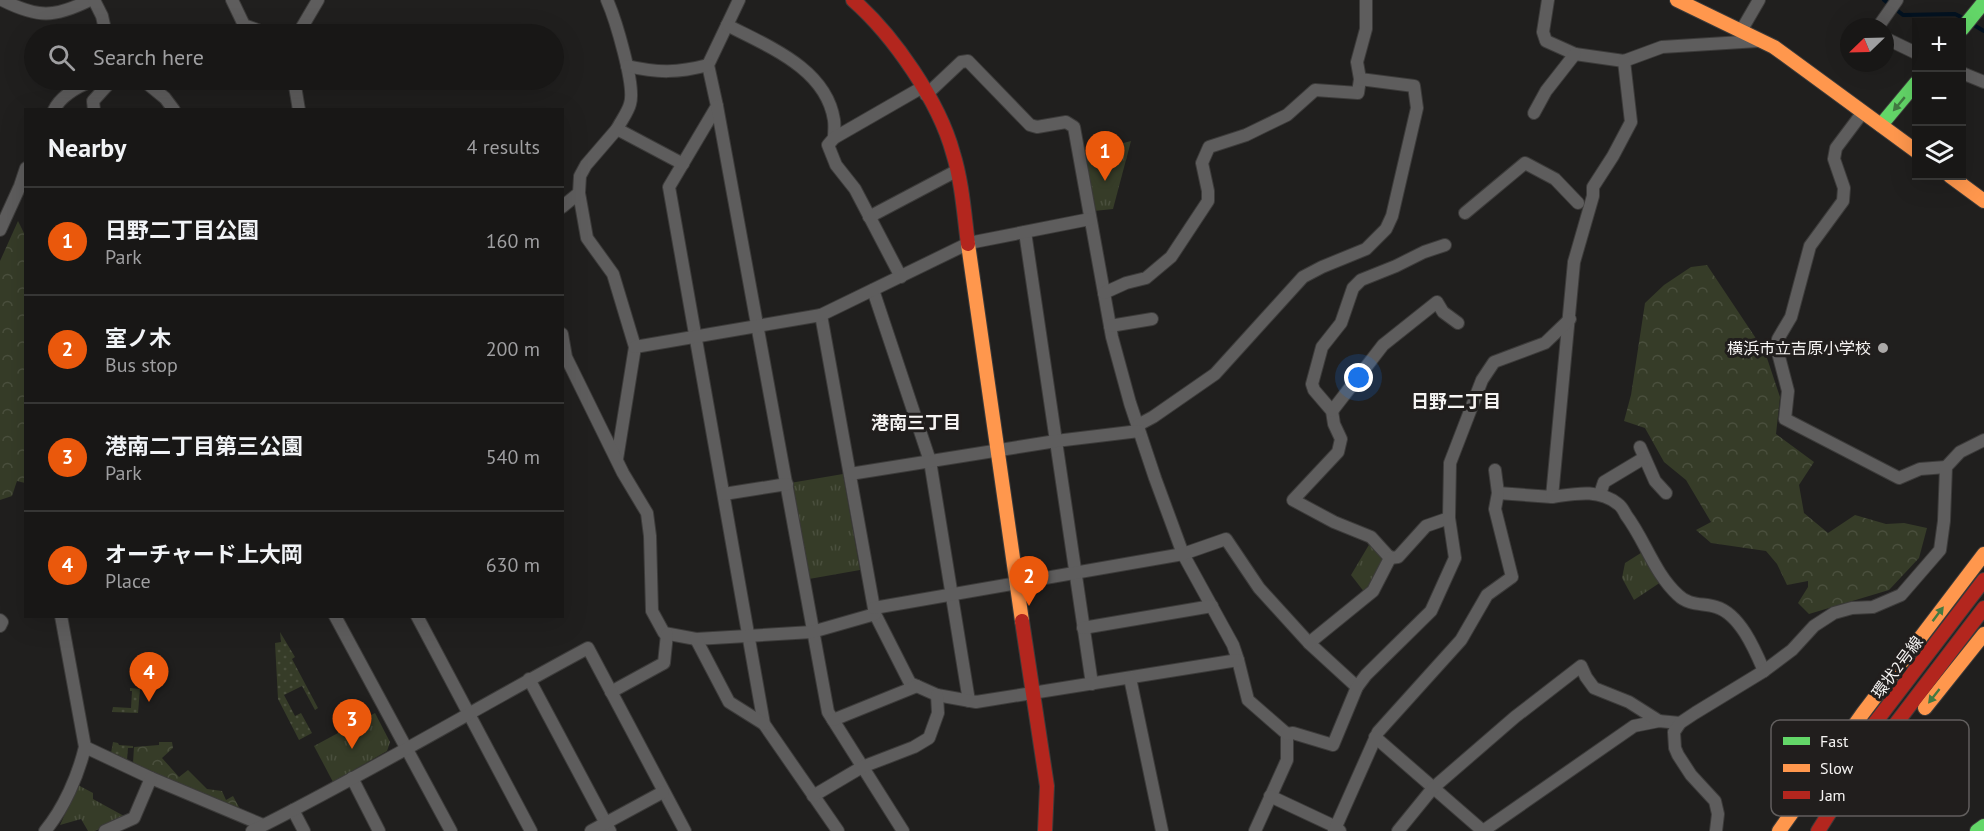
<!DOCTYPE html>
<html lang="en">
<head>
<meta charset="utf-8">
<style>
	:root { --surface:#181716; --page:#252423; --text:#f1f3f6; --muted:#9f9fa1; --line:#363635; --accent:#ea580c }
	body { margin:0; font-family:"PT Sans","Noto Sans JP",sans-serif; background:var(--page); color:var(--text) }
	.controls { position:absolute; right:18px; top:18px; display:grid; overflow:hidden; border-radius:0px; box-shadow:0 6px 24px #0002 }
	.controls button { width:54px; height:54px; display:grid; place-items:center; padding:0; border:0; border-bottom:2px solid var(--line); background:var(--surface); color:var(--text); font:30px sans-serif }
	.compass { position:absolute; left:1840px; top:18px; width:54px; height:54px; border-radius:50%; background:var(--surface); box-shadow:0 6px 24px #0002; rotate:247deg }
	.you { position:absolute; left:1359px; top:378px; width:21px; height:21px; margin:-15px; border:4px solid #fff; border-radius:50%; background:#1a73e8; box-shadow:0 0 0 9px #1a73e833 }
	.badge { display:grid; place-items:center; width:39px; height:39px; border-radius:50%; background:var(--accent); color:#fff; font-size:20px; font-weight:700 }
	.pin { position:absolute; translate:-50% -50px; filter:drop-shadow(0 2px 3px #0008) }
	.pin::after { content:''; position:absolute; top:32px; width:21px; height:18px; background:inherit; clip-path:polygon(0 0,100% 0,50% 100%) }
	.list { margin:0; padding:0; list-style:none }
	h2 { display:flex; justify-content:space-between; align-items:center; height:78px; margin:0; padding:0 24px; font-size:26px }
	h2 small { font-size:20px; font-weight:400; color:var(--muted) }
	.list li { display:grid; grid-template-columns:39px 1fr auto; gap:18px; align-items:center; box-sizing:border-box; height:108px; padding:0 24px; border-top:2px solid var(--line) }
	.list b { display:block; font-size:22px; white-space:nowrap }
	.list p { margin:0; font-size:20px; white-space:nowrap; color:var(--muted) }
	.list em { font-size:20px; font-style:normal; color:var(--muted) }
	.icon { flex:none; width:33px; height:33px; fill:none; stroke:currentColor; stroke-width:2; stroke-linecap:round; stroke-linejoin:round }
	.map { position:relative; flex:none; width:1984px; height:831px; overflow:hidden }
	.search { position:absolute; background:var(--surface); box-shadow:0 6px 24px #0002; left:24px; top:24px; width:540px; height:66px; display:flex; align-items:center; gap:15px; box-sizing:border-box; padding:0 21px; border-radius:33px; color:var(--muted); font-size:22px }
	.panel { position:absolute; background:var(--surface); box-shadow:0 6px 24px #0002; left:24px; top:108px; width:540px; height:510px; border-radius:0px }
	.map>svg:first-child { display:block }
	.grass { fill:url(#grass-tufts) }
	.forest { fill:url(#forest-crowns) }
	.garden { fill:url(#garden-dots) }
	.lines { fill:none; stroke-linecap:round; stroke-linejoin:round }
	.stream { stroke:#031220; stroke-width:4 }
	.street-casing { stroke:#3c3b3a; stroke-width:14 }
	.fast-casing { stroke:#3c3b3a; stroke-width:16 }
	.slow-casing { stroke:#3c3b3a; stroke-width:16 }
	.jam-casing { stroke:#3c3b3a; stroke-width:16 }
	.street { stroke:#5e5d5d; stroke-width:12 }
	.fast { stroke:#63d668; stroke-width:14 }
	.slow { stroke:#ff974d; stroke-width:14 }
	.jam { stroke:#b3261e; stroke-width:14 }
	.oneway { fill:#427a42 }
	.poi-dot { fill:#aba9a8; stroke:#211e1d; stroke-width:2 }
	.labels { text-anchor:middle; stroke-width:6; stroke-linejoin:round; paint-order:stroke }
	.poi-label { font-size:16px; fill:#f6f4f3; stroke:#211e1d; text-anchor:end }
	.street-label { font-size:16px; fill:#f6f4f3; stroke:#211e1d }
	.neighbourhood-label { font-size:18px; font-weight:bold; fill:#f6f4f3; stroke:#211e1d }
	.key { fill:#211e1d; stroke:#615e5d; stroke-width:1.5 }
	.key-label { font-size:16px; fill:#f6f4f3 }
</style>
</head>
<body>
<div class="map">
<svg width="1984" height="831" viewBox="0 0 1984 831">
	<defs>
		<pattern id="grass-tufts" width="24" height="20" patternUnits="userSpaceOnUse" patternTransform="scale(1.5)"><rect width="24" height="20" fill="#363c28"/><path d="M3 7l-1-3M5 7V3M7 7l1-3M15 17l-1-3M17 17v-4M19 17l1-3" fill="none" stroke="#4a4f3d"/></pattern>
		<pattern id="forest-crowns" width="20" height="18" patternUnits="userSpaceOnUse" patternTransform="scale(1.5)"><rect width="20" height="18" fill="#363c28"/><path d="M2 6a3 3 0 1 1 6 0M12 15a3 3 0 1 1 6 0" fill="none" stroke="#4a4f3d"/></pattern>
		<pattern id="garden-dots" width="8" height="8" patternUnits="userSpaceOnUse" patternTransform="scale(1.5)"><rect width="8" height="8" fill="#363c28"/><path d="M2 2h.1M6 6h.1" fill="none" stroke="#4a4f3d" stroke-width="1.8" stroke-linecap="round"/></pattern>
	</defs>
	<rect width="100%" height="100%" fill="#201f1e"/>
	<g class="grass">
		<polygon points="1131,141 1113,209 1094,211 1085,153"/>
		<polygon points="843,474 860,570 809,579 790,483"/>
		<polygon points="1370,543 1386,559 1365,593 1351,575"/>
		<polygon points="1644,551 1661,582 1634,600 1622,578 1625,563"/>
		<polygon points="375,713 390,742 387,751 333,782 314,746"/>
		<polygon points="78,785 93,793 93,799 124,816 95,831 88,831 81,819 60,825"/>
	</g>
	<g class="forest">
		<polygon points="18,221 26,237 25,483 17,481 12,496 0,500 0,261"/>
		<polygon points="1707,265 1765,352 1780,397 1776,434 1814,462 1799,485 1804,513 1828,533 1855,515 1886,524 1904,523 1927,528 1919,558 1889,590 1809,614 1798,603 1808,587 1808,581 1787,585 1777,564 1766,551 1711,543 1696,530 1711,522 1686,480 1664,462 1645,428 1624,421 1631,395 1645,303 1664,285 1691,267"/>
		<polygon points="159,742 172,742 173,748 162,758 179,777 188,770 207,789 222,791 226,800 233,796 240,809 166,779 133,763 134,747 159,745"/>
	</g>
	<g class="garden">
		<polygon points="280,632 295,657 292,659 318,708 315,710 302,686 284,695 295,716 301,713 312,733 299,740 278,699 275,643 281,642"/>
		<polygon points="130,688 140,689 138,713 112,712 113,707 131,708 132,691 130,691"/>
		<polygon points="113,742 118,743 119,745 133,746 133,748 128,748 127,760 111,753"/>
	</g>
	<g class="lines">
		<g class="stream">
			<polyline points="1884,0 1903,15 1955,14 1963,18"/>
			<polyline points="1972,24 1984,31"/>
		</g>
		<g class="street-casing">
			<g id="street">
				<path d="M2,0C38,18 54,18 90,0"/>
				<polyline points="94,0 102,16 106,34"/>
				<polyline points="232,0 244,25 268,34"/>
				<path d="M607,0C615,18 636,86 630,104C628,112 621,121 617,129"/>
				<polyline points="739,0 708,65 717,106 669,187 764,724 838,831"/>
				<polyline points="1548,0 1543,32 1546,41 1575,54 1624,61 1662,47 1758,41"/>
				<path d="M727,25C767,46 826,68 834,120C835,126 834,133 834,138"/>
				<polyline points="1878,27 1897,0"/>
				<polyline points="1741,31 1759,0"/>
				<polyline points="298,34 318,0"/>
				<polyline points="1885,38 1916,53"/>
				<path d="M627,66C658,73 678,73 708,65"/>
				<polyline points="1962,73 1984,82"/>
				<polyline points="143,80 165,98 174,110"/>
				<polyline points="294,80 299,110"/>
				<polyline points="926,95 961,62 968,61 1030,125 1037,127 1066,122 1074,127 1112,337 1130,403 1155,478 1183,554 1233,645 1238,660 1248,700 1287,734 1287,760 1255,831"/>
				<polyline points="717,106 828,712 903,831"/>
				<path d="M54,110C61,95 79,86 94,80"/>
				<polyline points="94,110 93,101 112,80"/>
				<polyline points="1863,112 1836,148 1834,159 1844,188 1843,201 1810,246 1791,317 1778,339 1777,349 1788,391 1785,419 1899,478 1920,469 1946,467"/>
				<polyline points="1534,113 1546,91 1575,54"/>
				<polyline points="579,193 587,238 613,274 635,347 617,459"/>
				<polyline points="562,207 579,193 580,176 586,165 617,129 683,164"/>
				<polyline points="1465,213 1525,163 1555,179 1578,203"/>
				<polyline points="869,217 958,170"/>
				<polyline points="0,230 20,186 26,168"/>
				<polyline points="1025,232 1092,684"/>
				<polyline points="1445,245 1424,252 1396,266 1361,280 1353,288 1341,323 1322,347 1312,384 1314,390 1332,411 1334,424 1341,439 1338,452 1293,500 1334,522 1371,537 1390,558 1398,557 1426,526 1449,518"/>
				<polyline points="901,277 855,189 836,165 828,145 834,138 921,88"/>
				<polyline points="873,290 930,461 969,701"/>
				<polyline points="1104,293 1126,283 1146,278 1171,257 1208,201 1208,191 1202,163 1209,147 1246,135 1287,115 1315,90 1358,93 1360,79 1357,62 1366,29 1366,0"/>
				<polyline points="821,315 875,614 910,683 937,695 976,702 1238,660"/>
				<polyline points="1110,326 1152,319"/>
				<polyline points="562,334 566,357 623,473 647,513 650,536 652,611 664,633 696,639 812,632 875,614"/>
				<polyline points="635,347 821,315 969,243 1090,219"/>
				<polyline points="1332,411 1383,345 1437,302 1443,312 1458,323"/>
				<polyline points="1138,425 1153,417 1215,374 1303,277 1322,267 1366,249 1386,229 1392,216 1417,108 1414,86 1360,79"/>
				<polyline points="1640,447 1655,481 1666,493"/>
				<polyline points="850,474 1056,441 1139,431"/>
				<polyline points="1498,493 1552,497 1574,262 1593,196 1593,187 1613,156 1631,122 1624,61"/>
				<polyline points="724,494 787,484"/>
				<polyline points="1600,494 1604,482 1644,458"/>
				<path d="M1552,497C1574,494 1598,488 1618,504C1621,506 1624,511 1626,515C1645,540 1654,573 1678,595C1689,606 1703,603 1716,607C1740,614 1755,650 1764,671"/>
				<polyline points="874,608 1183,554 1226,539 1259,588 1309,643 1357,687"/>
				<polyline points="335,616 451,831"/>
				<polyline points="417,616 531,831"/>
				<polyline points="0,620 2,622 0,626"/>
				<polyline points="1083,628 1212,606"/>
				<polyline points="696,639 729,702 764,724"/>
				<polyline points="1309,643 1373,591 1390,558"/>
				<polyline points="1130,678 1162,831"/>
				<polyline points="529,679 610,831"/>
				<polyline points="611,692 664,663 667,634"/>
				<polyline points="833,720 917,686"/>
				<polyline points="1287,734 1293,733 1333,745 1357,687 1366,675 1431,611 1455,558 1449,518 1450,463 1482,380 1494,362 1545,343 1570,319"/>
				<polyline points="1375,737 1483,831 1634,726 1659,721 1680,723"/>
				<polyline points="85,747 151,778 263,825"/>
				<polyline points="352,778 379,831"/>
				<polyline points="813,796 862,767 914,747 929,738 938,713 937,695"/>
				<polyline points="1270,796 1336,827 1340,831"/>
				<polyline points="293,810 304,831"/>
				<path d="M45,831C64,808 78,776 85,747L61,616"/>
				<polyline points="105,831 134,818 151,778"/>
				<path d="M252,831C367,774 476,708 588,648L685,831"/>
				<polyline points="591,831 663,792"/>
				<polyline points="1334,831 1378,732 1461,640 1487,595 1512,577 1495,509 1498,493 1495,470"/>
				<polyline points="1398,831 1433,788 1515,717 1581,666 1586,677 1594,688 1629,702 1659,721"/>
				<polyline points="1716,831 1718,814 1715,801 1691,775 1678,755 1675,748 1674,732 1680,723 1695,713 1764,671 1792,650 1814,626 1834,613 1852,608 1873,607 1901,595 1940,550 1944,521 1946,467 1960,452 1984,440"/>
			</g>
		</g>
		<g class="fast-casing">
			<g id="fast">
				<polyline points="1962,29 1984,2"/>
				<polyline points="1881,125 1916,83"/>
				<polyline points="1977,831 1984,826"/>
			</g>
		</g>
		<g class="slow-casing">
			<g id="slow">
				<polyline points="1677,0 1774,47 1916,151"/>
				<polyline points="1950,176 1984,201"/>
				<polyline points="968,244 1022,621"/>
				<polyline points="1925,708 1984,634"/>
				<polyline points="1779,831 1863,713 1984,554"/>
			</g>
		</g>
		<g class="jam-casing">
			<g id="jam">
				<path d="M853,0C893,35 939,101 953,153C962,182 964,213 968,244"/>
				<polyline points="1022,621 1047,786 1045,831"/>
				<polyline points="1816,800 1984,580"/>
				<polyline points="1818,831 1837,801 1984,608"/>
			</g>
		</g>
		<use href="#street" class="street"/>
		<use href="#fast" class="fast"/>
		<use href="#slow" class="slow"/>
		<use href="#jam" class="jam"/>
	</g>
	<defs><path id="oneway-solid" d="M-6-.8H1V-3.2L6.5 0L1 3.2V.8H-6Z" transform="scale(1.5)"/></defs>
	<g class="oneway">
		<use href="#oneway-solid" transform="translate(1899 104) rotate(130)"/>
		<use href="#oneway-solid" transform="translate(1938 614) rotate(-53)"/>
		<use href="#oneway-solid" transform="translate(1934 696) rotate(128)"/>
	</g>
	<circle class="poi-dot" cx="1883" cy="348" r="6"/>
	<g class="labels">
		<g class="poi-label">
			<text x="1871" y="354">横浜市立吉原小学校</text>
		</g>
		<g class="street-label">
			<text transform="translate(1897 667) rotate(-53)" y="6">環状2号線</text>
		</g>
		<g class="neighbourhood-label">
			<text x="1456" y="408">日野二丁目</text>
			<text x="916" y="429">港南三丁目</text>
		</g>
	</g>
	<rect x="1771" y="720" width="198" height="96" rx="9" class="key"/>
	<rect x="1783" y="737" width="27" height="8" fill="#63d668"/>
	<rect x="1783" y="764" width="27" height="8" fill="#ff974d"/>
	<rect x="1783" y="791" width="27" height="8" fill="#b3261e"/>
	<g class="key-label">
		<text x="1820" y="747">Fast</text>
		<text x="1820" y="774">Slow</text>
		<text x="1820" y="801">Jam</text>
	</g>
</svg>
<div class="controls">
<button>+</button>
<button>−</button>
<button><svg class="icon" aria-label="layers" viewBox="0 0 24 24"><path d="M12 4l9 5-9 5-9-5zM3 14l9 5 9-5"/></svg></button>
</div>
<svg class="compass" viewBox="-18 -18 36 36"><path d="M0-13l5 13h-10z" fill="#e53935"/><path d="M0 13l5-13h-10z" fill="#9f9fa1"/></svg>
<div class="you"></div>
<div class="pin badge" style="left:1105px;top:181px">1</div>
<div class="pin badge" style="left:1029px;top:606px">2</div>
<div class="pin badge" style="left:352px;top:749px">3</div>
<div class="pin badge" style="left:149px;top:702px">4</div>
<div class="search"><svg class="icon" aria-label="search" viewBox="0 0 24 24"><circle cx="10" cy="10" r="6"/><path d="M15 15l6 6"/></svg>Search here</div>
<section class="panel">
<h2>Nearby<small>4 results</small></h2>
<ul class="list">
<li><span class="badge">1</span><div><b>日野二丁目公園</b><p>Park</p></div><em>160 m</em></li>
<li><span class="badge">2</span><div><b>室ノ木</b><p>Bus stop</p></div><em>200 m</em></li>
<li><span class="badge">3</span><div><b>港南二丁目第三公園</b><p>Park</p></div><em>540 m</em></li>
<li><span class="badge">4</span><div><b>オーチャード上大岡</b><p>Place</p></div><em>630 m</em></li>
</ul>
</section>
</div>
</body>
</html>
